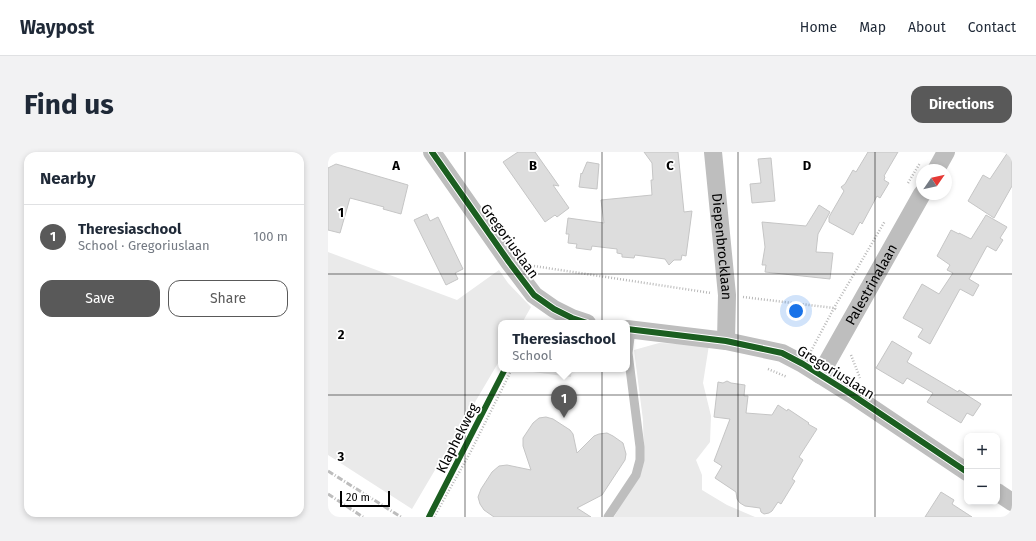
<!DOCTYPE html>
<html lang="en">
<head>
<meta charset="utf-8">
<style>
	:root { --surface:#fff; --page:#f2f2f3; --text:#1f2937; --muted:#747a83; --line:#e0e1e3; --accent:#595959 }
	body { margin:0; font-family:"Fira Sans",sans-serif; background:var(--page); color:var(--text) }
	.controls { position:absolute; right:12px; bottom:12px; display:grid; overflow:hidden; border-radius:8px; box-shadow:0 2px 6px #0003 }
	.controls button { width:36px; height:36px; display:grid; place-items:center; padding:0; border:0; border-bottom:1px solid var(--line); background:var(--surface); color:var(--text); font:20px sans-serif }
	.compass { position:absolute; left:588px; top:12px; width:36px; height:36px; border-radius:50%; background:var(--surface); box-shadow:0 2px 6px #0003; rotate:56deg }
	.scale { position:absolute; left:12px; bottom:10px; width:50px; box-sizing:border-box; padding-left:4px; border:2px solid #000; border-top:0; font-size:11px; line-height:14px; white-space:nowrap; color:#000; -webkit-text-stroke:3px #fff; paint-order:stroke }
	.you { position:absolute; left:468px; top:159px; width:14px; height:14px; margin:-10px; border:3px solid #fff; border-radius:50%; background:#1a73e8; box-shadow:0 0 0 6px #1a73e833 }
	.badge { display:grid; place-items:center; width:26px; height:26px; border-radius:50%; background:var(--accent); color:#fff; font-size:13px; font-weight:700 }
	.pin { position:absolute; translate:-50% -33px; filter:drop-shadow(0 1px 2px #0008) }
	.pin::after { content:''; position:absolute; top:21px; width:14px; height:12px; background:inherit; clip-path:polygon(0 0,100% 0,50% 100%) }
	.popup { position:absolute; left:170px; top:168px; width:132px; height:52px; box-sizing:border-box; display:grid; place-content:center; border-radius:8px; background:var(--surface); filter:drop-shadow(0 1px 3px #0005); font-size:13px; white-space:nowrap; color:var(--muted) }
	.popup b { font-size:15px; color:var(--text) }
	.popup::after { content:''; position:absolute; left:50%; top:100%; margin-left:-8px; border:8px solid transparent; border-top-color:var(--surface) }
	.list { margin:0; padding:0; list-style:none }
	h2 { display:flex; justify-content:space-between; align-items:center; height:52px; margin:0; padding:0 16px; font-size:17px }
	h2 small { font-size:13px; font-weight:400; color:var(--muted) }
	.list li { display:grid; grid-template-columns:26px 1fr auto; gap:12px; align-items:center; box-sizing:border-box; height:64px; padding:0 16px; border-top:1px solid var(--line) }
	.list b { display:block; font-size:15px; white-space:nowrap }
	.list p { margin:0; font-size:13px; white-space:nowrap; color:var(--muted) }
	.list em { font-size:13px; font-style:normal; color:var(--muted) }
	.actions { display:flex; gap:8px; padding:12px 16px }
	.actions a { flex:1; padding:9px 0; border:1px solid var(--accent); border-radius:12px; text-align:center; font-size:14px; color:var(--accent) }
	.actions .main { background:var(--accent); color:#fff }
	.map { position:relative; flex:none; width:684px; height:365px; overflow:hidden; border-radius:12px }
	header { display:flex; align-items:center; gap:24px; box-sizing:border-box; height:56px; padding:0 20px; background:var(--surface); border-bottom:1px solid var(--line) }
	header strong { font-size:19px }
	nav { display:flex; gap:22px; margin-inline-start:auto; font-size:14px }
	.intro { display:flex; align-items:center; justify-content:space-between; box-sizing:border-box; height:96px; padding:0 24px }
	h1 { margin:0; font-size:28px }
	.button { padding:10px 18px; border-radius:12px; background:var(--accent); color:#fff; font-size:14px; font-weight:700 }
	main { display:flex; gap:24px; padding:0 24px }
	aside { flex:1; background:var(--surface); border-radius:12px; box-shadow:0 2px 6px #0003 }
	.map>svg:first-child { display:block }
	.green { fill:#eaeaea }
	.building { fill:#ddd; stroke:#c5c5c5 }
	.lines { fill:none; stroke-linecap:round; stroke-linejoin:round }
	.path { stroke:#b8b8b8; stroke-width:2.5; stroke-dasharray:1 2; stroke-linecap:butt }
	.service { stroke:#bebebe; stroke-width:9 }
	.minor { stroke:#bebebe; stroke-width:18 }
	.rail { stroke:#bdbdbd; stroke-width:3; stroke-dasharray:6 2 1 2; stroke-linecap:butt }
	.cycleway-casing { stroke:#fff; stroke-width:8 }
	.cycleway { stroke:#1b5e20; stroke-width:6 }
	.grid { fill:none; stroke:#000; stroke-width:1; stroke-opacity:0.55 }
	.labels { text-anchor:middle; stroke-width:3.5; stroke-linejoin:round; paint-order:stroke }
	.street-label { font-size:14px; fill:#000; stroke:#fff }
	.grid-label { font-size:13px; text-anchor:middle; font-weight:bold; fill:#000; stroke:#fff; stroke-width:3.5; stroke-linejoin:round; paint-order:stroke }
</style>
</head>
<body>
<header>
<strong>Waypost</strong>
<nav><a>Home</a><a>Map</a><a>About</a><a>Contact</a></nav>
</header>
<div class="intro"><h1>Find us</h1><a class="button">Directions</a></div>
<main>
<aside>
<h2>Nearby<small></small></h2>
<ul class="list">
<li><span class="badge">1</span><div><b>Theresiaschool</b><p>School · Gregoriuslaan</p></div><em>100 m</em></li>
</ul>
<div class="actions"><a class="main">Save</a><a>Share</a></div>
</aside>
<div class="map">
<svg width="684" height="365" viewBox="0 0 684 365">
	<rect width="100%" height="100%" fill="#fff"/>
	<g class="green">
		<polygon points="0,100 129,148 171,118 180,131 203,155 194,171 173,171 173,206 84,357 0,303"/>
		<polygon points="331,191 381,193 375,231 383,264 382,290 368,308 374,323 374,338 399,353 427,365 286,365 313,318 316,308 315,268 306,198"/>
		<polygon points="197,217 244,217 243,225 197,219"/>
	</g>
	<g class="building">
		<polygon points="190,0 207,0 231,34 225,33 241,56 229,65 227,63 217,70 175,10"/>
		<polygon points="316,0 350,0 356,60 364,59 358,104 354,103 353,108 346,108 341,113 337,107 307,103 306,106 294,105 294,102 289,101 289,97 264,94 263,98 248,96 249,92 240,91 241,82 238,82 240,66 276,71 273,48 324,43 323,28 325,28 324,11"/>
		<polygon points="540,0 570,0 556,24 557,25 556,28 561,31 552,46 549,44 534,72 532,70 525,83 501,70 501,65 516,39 513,35 517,32 525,18 528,20"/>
		<polygon points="680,0 684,0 684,34 666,66 640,49 655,23 662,27"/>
		<polygon points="443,6 447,49 424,51 422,32 433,31 430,7"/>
		<polygon points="259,10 271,12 269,37 251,35 253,21 254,22"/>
		<polygon points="8,12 80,33 73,62 55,57 56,55 22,46 12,81 0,78 0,16"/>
		<polygon points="491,53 502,60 490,82 488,100 505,101 502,127 437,120 438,113 434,113 437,95 434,70 478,74"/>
		<polygon points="99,62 102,69 110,65 135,117 127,121 130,127 118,133 86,68"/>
		<polygon points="658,63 679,75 672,86 675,88 668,99 659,94 641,127 651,133 645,144 632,137 602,192 590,185 595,177 575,166 594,132 611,142 625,121 619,118 622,113 609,104 623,78 631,82 631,81 643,87"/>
		<polygon points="564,189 584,201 579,210 630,240 631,238 653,252 645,264 639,261 633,271 599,250 605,241 579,226 575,232 548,216"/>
		<polygon points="399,229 403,231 417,233 416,244 420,244 418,261 444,263 450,253 459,259 460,257 481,271 480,272 489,277 471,305 475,308 464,327 467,329 453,352 450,350 444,359 441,361 436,362 433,360 432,356 417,354 412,351 409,347 408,340 387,326 394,314 386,309 402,267 386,265 390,230 395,231"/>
		<polygon points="218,265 225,267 242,278 245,282 249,301 266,284 271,282 279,281 285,284 295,291 298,302 297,308 274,343 249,356 263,365 166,365 156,358 152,352 150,345 153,337 164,320 171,314 179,313 203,318 195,294 195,286 205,271 211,266"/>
		<polygon points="613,340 626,348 624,352 644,365 597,365"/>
	</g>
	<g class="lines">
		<g class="path">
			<polyline points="580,31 592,11"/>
			<polyline points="206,114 383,141"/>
			<polyline points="415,145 506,156 509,158"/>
			<polyline points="483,199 506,156 557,69"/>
			<polyline points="523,203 532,226"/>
			<polyline points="440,217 459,225"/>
			<polyline points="106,365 142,301 184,217"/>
		</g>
		<polyline class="service" points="280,365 308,323 312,308 312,295 300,201 303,178"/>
		<g class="minor">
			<polyline points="104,0 181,110 206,143 226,157 244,166 259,171"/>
			<path id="s1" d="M385,0L399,143L398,189"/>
			<polyline points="608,18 618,0"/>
			<polyline points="299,177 398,189 454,201 475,212 523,242 639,320"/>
			<path id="s2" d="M492,223L594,42"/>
			<polyline points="669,340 684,350"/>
		</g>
		<g class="rail">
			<polyline points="0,319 73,365"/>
			<polyline points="0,342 35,365"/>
		</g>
		<g class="cycleway-casing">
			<g id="cycleway">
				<polyline points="104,0 181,110 206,143 226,157 244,166 259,171"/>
				<polyline points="299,177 398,189 454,201 475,212 523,242 639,320"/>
				<polyline points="101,365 177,217"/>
			</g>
		</g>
		<use href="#cycleway" class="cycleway"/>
	</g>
	<path class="grid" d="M137,0V365M274,0V365M410,0V365M547,0V365M0,122H684M0,243H684"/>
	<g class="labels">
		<g class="street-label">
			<text transform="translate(182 89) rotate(54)" y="5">Gregoriuslaan</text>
			<text dy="5" stroke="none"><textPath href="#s1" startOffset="95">Diepenbrocklaan</textPath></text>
			<text dy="5" stroke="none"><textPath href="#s2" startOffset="104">Palestrinalaan</textPath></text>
			<text transform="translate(508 220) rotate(32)" y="5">Gregoriuslaan</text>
			<text transform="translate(129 286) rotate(-63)" y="5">Klaphekweg</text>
		</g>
	</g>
	<g class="grid-label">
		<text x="68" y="18">A</text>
		<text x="205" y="18">B</text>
		<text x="342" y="18">C</text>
		<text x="479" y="18">D</text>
		<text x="13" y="65">1</text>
		<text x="13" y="187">2</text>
		<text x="13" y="309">3</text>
	</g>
</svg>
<div class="controls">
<button>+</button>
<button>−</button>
</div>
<svg class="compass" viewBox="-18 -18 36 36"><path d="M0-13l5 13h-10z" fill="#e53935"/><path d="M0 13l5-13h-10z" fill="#747a83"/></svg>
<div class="scale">20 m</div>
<div class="you"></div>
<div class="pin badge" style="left:236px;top:266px">1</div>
<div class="popup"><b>Theresiaschool</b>School</div>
</div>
</main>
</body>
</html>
